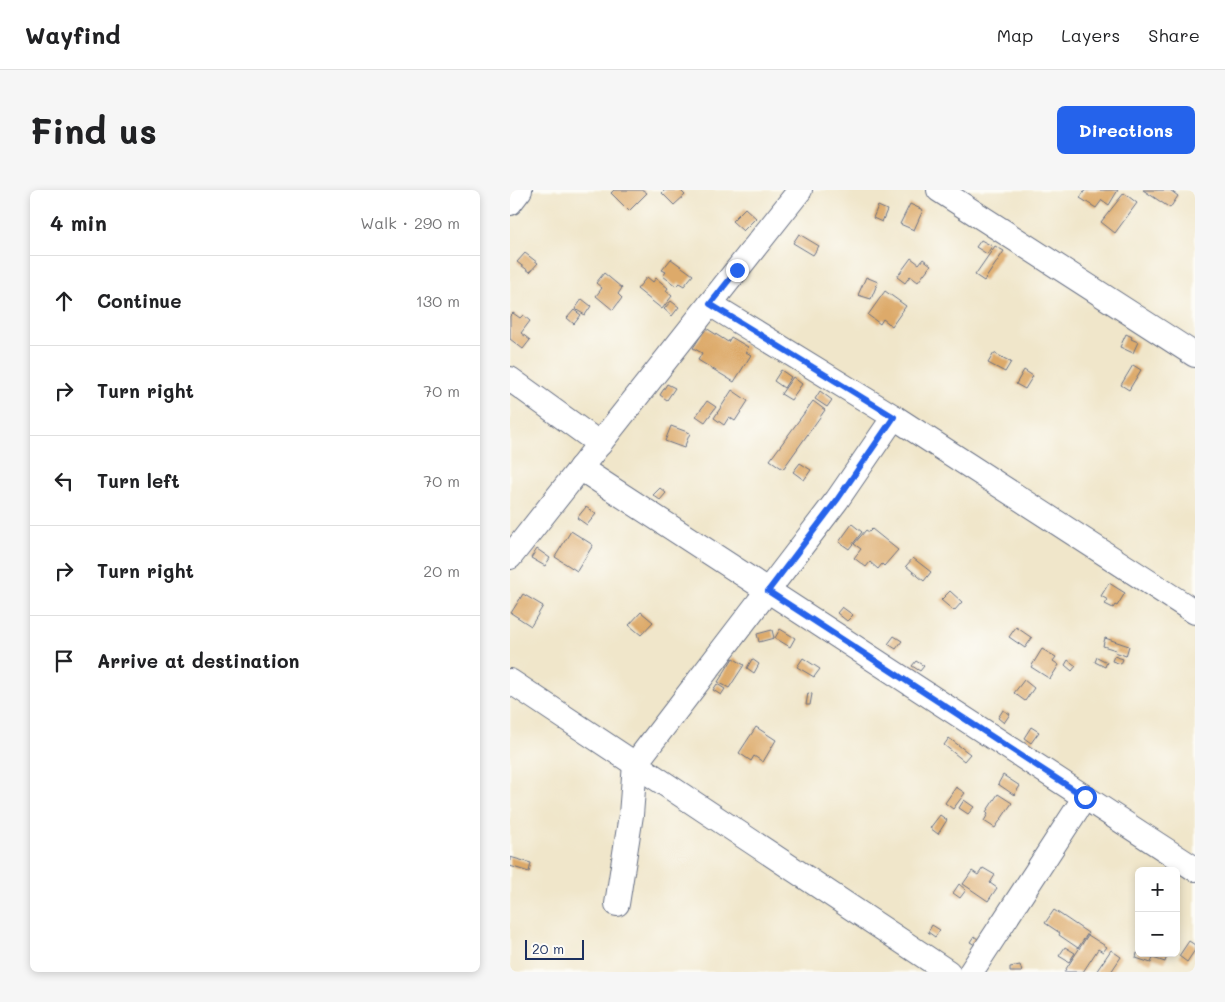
<!DOCTYPE html>
<html lang="en">
<head>
<meta charset="utf-8">
<style>
	:root { --surface:#fff; --page:#f6f6f6; --text:#202124; --muted:#757577; --line:#e0e0e0; --accent:#2563eb }
	body { margin:0; font-family:Mali,sans-serif; background:var(--page); color:var(--text) }
	.controls { position:absolute; right:15px; bottom:15px; display:grid; overflow:hidden; border-radius:8px; box-shadow:0 2px 8px #0003 }
	.controls button { width:45px; height:45px; display:grid; place-items:center; padding:0; border:0; border-bottom:1px solid var(--line); background:var(--surface); color:var(--text); font:25px sans-serif }
	.scale { position:absolute; left:15px; bottom:12px; width:59px; box-sizing:border-box; padding-left:5px; border:2px solid #1b2f5e; border-top:0; font-size:14px; line-height:18px; white-space:nowrap; color:#1b2f5e; -webkit-text-stroke:4px #fdfcf7; paint-order:stroke }
	.stop { position:absolute; width:15px; height:15px; margin:-11px; border:4px solid #2563eb; border-radius:50%; background:#fff }
	.stop.end { background:#2563eb; border-color:#fff; box-shadow:0 1px 5px #0008 }
	.list { margin:0; padding:0; list-style:none }
	h2 { display:flex; justify-content:space-between; align-items:center; height:65px; margin:0; padding:0 20px; font-size:21px }
	h2 small { font-size:16px; font-weight:400; color:var(--muted) }
	.list li { display:grid; grid-template-columns:32px 1fr auto; gap:15px; align-items:center; box-sizing:border-box; height:90px; padding:0 20px; border-top:1px solid var(--line) }
	.list b { display:block; font-size:19px; white-space:nowrap }
	.list em { font-size:16px; font-style:normal; color:var(--muted) }
	.icon { flex:none; width:28px; height:28px; fill:none; stroke:currentColor; stroke-width:2; stroke-linecap:round; stroke-linejoin:round }
	.map { position:relative; flex:none; width:685px; height:782px; overflow:hidden; border-radius:8px }
	header { display:flex; align-items:center; gap:30px; box-sizing:border-box; height:70px; padding:0 25px; background:var(--surface); border-bottom:1px solid var(--line) }
	header strong { font-size:24px }
	nav { display:flex; gap:28px; margin-inline-start:auto; font-size:18px }
	.intro { display:flex; align-items:center; justify-content:space-between; box-sizing:border-box; height:120px; padding:0 30px }
	h1 { margin:0; font-size:35px }
	.button { padding:12px 22px; border-radius:8px; background:var(--accent); color:#fff; font-size:18px; font-weight:700 }
	main { display:flex; gap:30px; padding:0 30px }
	aside { flex:1; background:var(--surface); border-radius:8px; box-shadow:0 2px 8px #0003 }
	.map>svg:first-child { display:block }
	.building { fill:#ddaa6b }
	.lines { fill:none; stroke-linecap:round; stroke-linejoin:round }
	.minor-casing { stroke:#666f84; stroke-width:26 }
	.minor { stroke:#fff; stroke-width:24 }
	.route { stroke:#2563eb; stroke-width:6 }
</style>
</head>
<body>
<header>
<strong>Wayfind</strong>
<nav><a>Map</a><a>Layers</a><a>Share</a></nav>
</header>
<div class="intro"><h1>Find us</h1><a class="button">Directions</a></div>
<main>
<aside>
<h2>4 min<small>Walk · 290 m</small></h2>
<ul class="list">
<li><svg class="icon" aria-label="ahead" viewBox="0 0 24 24"><path d="M12 20V5M6 11l6-6 6 6"/></svg><div><b>Continue</b></div><em>130 m</em></li>
<li><svg class="icon" aria-label="right" viewBox="0 0 24 24"><path d="M7 20v-9h11M14 6l5 5-5 5"/></svg><div><b>Turn right</b></div><em>70 m</em></li>
<li><svg class="icon" aria-label="left" viewBox="0 0 24 24"><path d="M17 20v-9H6M10 6l-5 5 5 5"/></svg><div><b>Turn left</b></div><em>70 m</em></li>
<li><svg class="icon" aria-label="right" viewBox="0 0 24 24"><path d="M7 20v-9h11M14 6l5 5-5 5"/></svg><div><b>Turn right</b></div><em>20 m</em></li>
<li><svg class="icon" aria-label="arrive" viewBox="0 0 24 24"><path d="M6 21V4h12l-3 4 3 4H6"/></svg><div><b>Arrive at destination</b></div></li>
</ul>
</aside>
<div class="map">
<svg width="685" height="782" viewBox="0 0 685 782">
	<rect width="100%" height="100%" fill="#fdfcf7"/>
	<filter id="ink" filterUnits="userSpaceOnUse"><feTurbulence type="fractalNoise" baseFrequency=".02" numOctaves="2"/><feDisplacementMap in="SourceGraphic" scale="10" xChannelSelector="R" yChannelSelector="G"/><feConvolveMatrix kernelMatrix="1 2 1 2 8 2 1 2 1" color-interpolation-filters="sRGB"/></filter>
	<filter id="wash" filterUnits="userSpaceOnUse"><feTurbulence type="fractalNoise" baseFrequency=".0096" numOctaves="4" result="noise"/><feDisplacementMap in="SourceGraphic" scale="20" xChannelSelector="R" yChannelSelector="G"/><feGaussianBlur stdDeviation="1.12" result="paint"/><feColorMatrix in="noise" values="0 0 0 0 0 0 0 0 0 0 0 0 0 0 0 0 0 1.4 0 .05"/><feComposite in="paint" operator="in"/></filter>
	<g filter="url(#wash)">
		<rect width="100%" height="100%" fill="#f0e6ca"/>
		<g id="blocks">
			<g class="building">
				<polygon points="104,0 133,0 137,3 119,21 101,3"/>
				<polygon points="155,0 170,0 175,5 164,15 152,3"/>
				<polygon points="575,0 608,0 599,15 592,10 586,18 570,8"/>
				<polygon points="633,0 660,0 668,6 660,18"/>
				<polygon points="614,3 627,13 605,43 591,32"/>
				<polygon points="400,14 413,20 404,40 390,34"/>
				<polygon points="368,16 377,20 372,32 363,28"/>
				<polygon points="235,18 246,28 233,41 222,31"/>
				<polygon points="289,44 309,56 303,65 283,53"/>
				<polygon points="471,50 482,56 477,64 466,57"/>
				<polygon points="485,56 494,61 474,91 465,85"/>
				<polygon points="15,63 28,73 20,82 7,72"/>
				<polygon points="401,68 409,74 413,69 421,75 408,92 400,86 395,93 387,87"/>
				<polygon points="161,69 183,85 174,96 169,93 166,96 153,86 156,82 152,80"/>
				<polygon points="94,83 112,98 108,104 112,108 103,120 86,106 92,98 86,93"/>
				<polygon points="137,87 143,92 146,88 158,98 156,101 162,106 152,119 127,99"/>
				<polygon points="356,87 368,92 361,109 348,105"/>
				<polygon points="375,101 396,116 382,136 373,129 370,134 358,125"/>
				<polygon points="72,109 81,116 75,125 65,119"/>
				<polygon points="161,111 169,117 162,126 154,119"/>
				<polygon points="64,120 71,125 64,134 57,128"/>
				<polygon points="3,123 10,128 13,125 20,131 11,143 20,150 13,159 0,149 0,126"/>
				<polygon points="196,138 218,152 221,147 238,157 236,162 241,165 224,192 188,170 192,163 183,158"/>
				<polygon points="616,144 622,147 621,149 628,152 623,163 610,157"/>
				<polygon points="484,163 501,172 495,182 478,173"/>
				<polygon points="623,175 631,180 619,200 611,195"/>
				<polygon points="271,180 281,187 274,198 264,191"/>
				<polygon points="514,180 523,186 515,199 506,194"/>
				<polygon points="283,187 292,194 281,210 271,204"/>
				<polygon points="157,194 165,198 157,210 150,205"/>
				<polygon points="222,200 238,211 225,231 219,227 214,235 204,228"/>
				<polygon points="310,201 322,210 317,217 305,209"/>
				<polygon points="197,211 206,217 195,232 186,226"/>
				<polygon points="303,211 315,220 273,279 260,270"/>
				<polygon points="161,236 180,243 174,258 155,251"/>
				<polygon points="290,273 301,280 294,290 283,282"/>
				<polygon points="150,298 156,303 150,310 143,305"/>
				<polygon points="76,317 86,324 77,335 67,328"/>
				<polygon points="342,334 352,342 339,359 329,352"/>
				<polygon points="362,339 388,360 374,376 372,374 368,379 360,372 356,377 344,368 351,359 344,354 356,340 359,342"/>
				<polygon points="61,341 83,355 67,381 45,367"/>
				<polygon points="27,359 40,368 35,376 21,368"/>
				<polygon points="403,368 421,382 414,391 396,376"/>
				<polygon points="599,393 615,403 607,416 605,415 603,418 595,414 598,410 591,406"/>
				<polygon points="440,401 452,412 444,421 431,410"/>
				<polygon points="13,404 33,416 21,436 1,423"/>
				<polygon points="332,417 343,425 337,431 327,423"/>
				<polygon points="131,422 143,432 131,445 119,435"/>
				<polygon points="506,437 522,448 515,458 499,447"/>
				<polygon points="270,439 285,448 280,457 265,448"/>
				<polygon points="262,440 264,448 249,452 247,444"/>
				<polygon points="384,446 392,451 386,459 378,454"/>
				<polygon points="595,448 619,456 616,466 605,462 606,460 593,456"/>
				<polygon points="532,459 546,467 543,471 549,475 540,489 521,477"/>
				<polygon points="604,466 613,469 611,474 602,471"/>
				<polygon points="587,467 597,472 595,477 585,472"/>
				<polygon points="223,468 234,475 219,498 208,492"/>
				<polygon points="293,468 310,479 304,487 287,477"/>
				<polygon points="242,469 249,474 244,483 237,478"/>
				<polygon points="558,470 566,476 562,481 555,475"/>
				<polygon points="406,471 414,476 410,481 402,476"/>
				<polygon points="514,490 524,498 515,511 504,503"/>
				<polygon points="207,494 215,499 211,505 203,500"/>
				<polygon points="298,503 302,504 300,515 296,515"/>
				<polygon points="493,520 500,524 494,533 488,528"/>
				<polygon points="246,537 266,550 253,572 244,566 241,571 229,563"/>
				<polygon points="521,537 529,542 521,553 514,548"/>
				<polygon points="439,548 460,564 454,571 434,555"/>
				<polygon points="493,585 510,596 504,605 488,594"/>
				<polygon points="446,597 455,603 443,619 435,613"/>
				<polygon points="488,604 502,613 485,638 474,631 478,624 476,622"/>
				<polygon points="454,610 464,617 458,624 449,618"/>
				<polygon points="430,625 437,630 428,644 420,638"/>
				<polygon points="0,667 21,673 19,682 0,676"/>
				<polygon points="473,678 485,685 480,693 487,698 478,711 453,694 462,681 468,685"/>
				<polygon points="449,694 456,700 450,708 443,703"/>
				<polygon points="666,694 671,697 666,705"/>
				<polygon points="544,720 578,743 568,758 549,745 550,743 535,733"/>
				<polygon points="422,735 430,740 425,747 418,742"/>
				<polygon points="578,745 597,757 593,762 588,759 573,782 554,782"/>
				<polygon points="464,746 469,750 465,755 460,752"/>
				<polygon points="679,751 685,755 685,760 677,772 669,766"/>
				<polygon points="555,757 565,763 559,772 549,766"/>
				<polygon points="601,760 611,767 601,782 586,782"/>
				<polygon points="627,763 658,763 655,772 643,768 641,773 626,768"/>
				<polygon points="510,775 512,782 500,782 500,777"/>
			</g>
		</g>
	</g>
	<g filter="url(#ink)">
		<use href="#blocks" fill-opacity="0" stroke="#666f84" stroke-width="1"/>
		<g class="lines">
			<g class="minor-casing">
				<g id="minor">
					<polyline points="429,0 685,165"/>
					<polyline points="0,13 10,0"/>
					<polyline points="200,114 384,227 685,422"/>
					<polyline points="0,189 90,254"/>
					<polyline points="70,278 685,679"/>
					<polyline points="0,367 290,0"/>
					<polyline points="0,491 438,782"/>
					<polyline points="107,714 121,625 125,574 327,310 384,227"/>
					<polyline points="461,782 575,607"/>
				</g>
			</g>
			<use href="#minor" class="minor"/>
		</g>
	</g>
	<g class="lines" filter="url(#ink)">
		<polyline class="route" points="227,80 200,114 384,227 327,310 258,401 575,607"/>
	</g>
</svg>
<div class="controls">
<button>+</button>
<button>−</button>
</div>
<div class="scale">20 m</div>
<div class="stop" style="left:575px;top:607px"></div>
<div class="stop end" style="left:227px;top:80px"></div>
</div>
</main>
</body>
</html>
